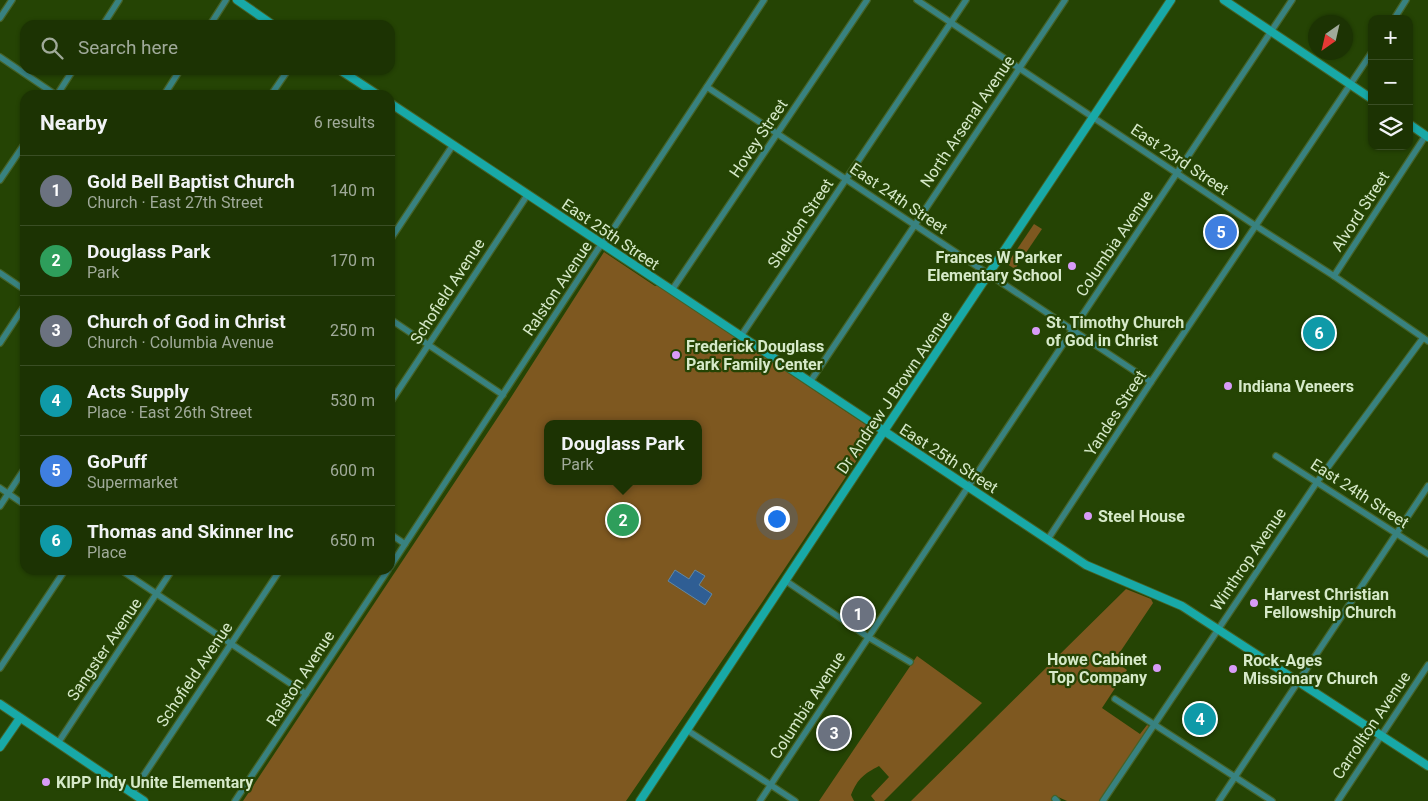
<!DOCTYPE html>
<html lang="en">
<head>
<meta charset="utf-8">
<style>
	:root { --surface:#1c3303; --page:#253b0d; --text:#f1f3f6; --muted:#a0aa9a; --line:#3a4e25; --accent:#e69b98 }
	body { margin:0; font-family:Roboto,sans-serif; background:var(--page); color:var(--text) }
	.controls { position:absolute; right:15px; top:15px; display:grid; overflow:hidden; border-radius:10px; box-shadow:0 1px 4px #0004 }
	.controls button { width:45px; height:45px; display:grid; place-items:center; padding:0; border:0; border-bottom:1px solid var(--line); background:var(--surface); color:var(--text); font:25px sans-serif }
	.compass { position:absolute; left:1308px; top:15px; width:45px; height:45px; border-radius:50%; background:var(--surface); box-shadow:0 1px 4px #0004; rotate:214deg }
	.you { position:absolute; left:776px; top:518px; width:18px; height:18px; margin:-12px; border:4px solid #fff; border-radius:50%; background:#1a73e8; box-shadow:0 0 0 8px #1a73e833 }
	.badge { display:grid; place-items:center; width:32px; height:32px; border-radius:50%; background:var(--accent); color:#fff; font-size:16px; font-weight:700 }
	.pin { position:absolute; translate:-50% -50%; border:2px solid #fff; box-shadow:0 1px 5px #0006 }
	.popup { position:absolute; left:544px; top:420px; width:158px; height:65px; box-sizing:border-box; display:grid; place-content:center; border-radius:10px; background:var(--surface); filter:drop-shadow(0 1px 4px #0005); font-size:16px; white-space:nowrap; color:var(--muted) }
	.popup b { font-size:19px; color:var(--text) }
	.popup::after { content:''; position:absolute; left:50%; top:100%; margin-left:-10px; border:10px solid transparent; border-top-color:var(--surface) }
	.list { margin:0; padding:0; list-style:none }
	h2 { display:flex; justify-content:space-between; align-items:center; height:65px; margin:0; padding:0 20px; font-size:21px }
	h2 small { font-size:16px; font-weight:400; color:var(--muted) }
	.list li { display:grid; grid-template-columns:32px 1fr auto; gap:15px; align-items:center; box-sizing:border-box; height:70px; padding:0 20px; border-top:1px solid var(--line) }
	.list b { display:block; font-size:19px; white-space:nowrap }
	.list p { margin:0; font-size:16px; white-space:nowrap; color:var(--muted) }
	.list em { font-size:16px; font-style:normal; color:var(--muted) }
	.icon { flex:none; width:28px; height:28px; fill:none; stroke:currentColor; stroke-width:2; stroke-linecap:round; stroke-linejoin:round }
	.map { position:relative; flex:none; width:1428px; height:801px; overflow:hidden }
	.search { position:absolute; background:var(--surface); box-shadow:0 1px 4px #0004; left:20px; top:20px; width:375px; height:55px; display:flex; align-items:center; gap:12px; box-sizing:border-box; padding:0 18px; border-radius:15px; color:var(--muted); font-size:19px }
	.panel { position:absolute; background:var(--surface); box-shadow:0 1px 4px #0004; left:20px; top:90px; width:375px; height:485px; border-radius:15px }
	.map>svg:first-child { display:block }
	.green { fill:#7e5820; fill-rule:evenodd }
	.water { fill:#2f5e94; stroke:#6188a4 }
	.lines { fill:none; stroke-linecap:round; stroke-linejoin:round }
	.street-casing { stroke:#456227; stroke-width:8 }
	.secondary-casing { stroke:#456227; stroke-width:10 }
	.street { stroke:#388280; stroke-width:5.5 }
	.secondary { stroke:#18a9a7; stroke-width:8 }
	.poi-dot { fill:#d89bf8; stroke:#254404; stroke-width:2 }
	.labels { text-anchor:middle; stroke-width:4.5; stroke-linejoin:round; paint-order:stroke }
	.street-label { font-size:16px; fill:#d6e9c9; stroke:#254404 }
	.poi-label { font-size:16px; font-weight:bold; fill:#d6e9c9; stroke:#254404; text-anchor:start }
</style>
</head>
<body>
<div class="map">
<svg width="1428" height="801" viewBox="0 0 1428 801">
	<rect width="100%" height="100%" fill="#254404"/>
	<g class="green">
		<polygon points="1034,224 1042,229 1015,269 1007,264"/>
		<path d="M604,252L655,286H658L872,429L873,436L761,604L626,801H243L506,405ZM548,424H698V481H548Z"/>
		<polygon points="1126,589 1151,599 1153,603 1114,661 1127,670 1102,708 1140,734 1147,725 1149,726 1100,801 1067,801 1056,796 1052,801 911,801"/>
		<path d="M917,656L982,703L884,801H875L871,796L889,777L879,766C864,774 858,778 851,795L854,801H819Z"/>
	</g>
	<polygon class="water" points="675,570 689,579 695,570 705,576 699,585 712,594 705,605 668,581"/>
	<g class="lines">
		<g class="street-casing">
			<g id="street">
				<polyline points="917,0 1256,226 1334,276 1428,341"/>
				<polyline points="0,18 12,0"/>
				<polyline points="1394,19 1406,0"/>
				<polyline points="103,25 119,0"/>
				<polyline points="210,25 226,0"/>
				<polyline points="0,57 56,95"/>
				<polyline points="707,87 1151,382"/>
				<polyline points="57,95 73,70"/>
				<polyline points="164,95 180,70"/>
				<polyline points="271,95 288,70"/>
				<polyline points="0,180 25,143"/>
				<polyline points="390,240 453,145"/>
				<polyline points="0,273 25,290"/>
				<polyline points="1334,276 1426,135"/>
				<polyline points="672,290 867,0"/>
				<polyline points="390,319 503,395"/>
				<polyline points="741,336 966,0"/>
				<polyline points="0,343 25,305"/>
				<polyline points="810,382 1065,0"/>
				<polyline points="390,403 528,194"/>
				<polyline points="1276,456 1428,554"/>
				<polyline points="0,488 25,505"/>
				<polyline points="0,506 25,468"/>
				<polyline points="390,534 405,544"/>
				<polyline points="1048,539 1151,382 1372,52"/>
				<polyline points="390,567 598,249 608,237 764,0"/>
				<polyline points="121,570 306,694"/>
				<polyline points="786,581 868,637 910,662"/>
				<polyline points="0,668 65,570"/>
				<polyline points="1115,699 1272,801"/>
				<polyline points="687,730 795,801"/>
				<polyline points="58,743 172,570"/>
				<polyline points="132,793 280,570"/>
				<polyline points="1055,799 1057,801"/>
				<polyline points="235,801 388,570"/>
				<polyline points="760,801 968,487 1292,0"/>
				<polyline points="1103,801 1317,482 1423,338"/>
				<polyline points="1219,801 1428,486"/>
				<polyline points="1338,801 1428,665"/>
			</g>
		</g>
		<g class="secondary-casing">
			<g id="secondary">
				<polyline points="237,0 273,25"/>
				<polyline points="1224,0 1372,99"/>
				<polyline points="340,70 378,95"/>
				<polyline points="390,103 1086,565 1182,606 1428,766"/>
				<polyline points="1409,124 1428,137"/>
				<polyline points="0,704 144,801"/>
				<polyline points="0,747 20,718"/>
				<polyline points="640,801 884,431 1171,0"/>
			</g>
		</g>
		<use href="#street" class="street"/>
		<use href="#secondary" class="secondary"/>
	</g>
	<g class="poi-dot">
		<circle cx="1072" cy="266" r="5"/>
		<circle cx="1036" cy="331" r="5"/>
		<circle cx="676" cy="355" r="5"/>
		<circle cx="1228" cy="386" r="5"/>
		<circle cx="1088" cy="516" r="5"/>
		<circle cx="1254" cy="603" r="5"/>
		<circle cx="1157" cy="668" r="5"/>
		<circle cx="1233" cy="669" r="5"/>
		<circle cx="46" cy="782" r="5"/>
	</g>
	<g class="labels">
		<g class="street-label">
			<text transform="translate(967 121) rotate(-56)" y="6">North Arsenal Avenue</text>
			<text transform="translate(758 138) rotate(-56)" y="6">Hovey Street</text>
			<text transform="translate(1180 159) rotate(34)" y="6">East 23rd Street</text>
			<text transform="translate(899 198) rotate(34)" y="6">East 24th Street</text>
			<text transform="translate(1360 211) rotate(-57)" y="6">Alvord Street</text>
			<text transform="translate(800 223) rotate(-56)" y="6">Sheldon Street</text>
			<text transform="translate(611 234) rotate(34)" y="6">East 25th Street</text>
			<text transform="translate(1114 243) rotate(-56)" y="6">Columbia Avenue</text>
			<text transform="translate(557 288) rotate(-56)" y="6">Ralston Avenue</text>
			<text transform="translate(447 291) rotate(-57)" y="6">Schofield Avenue</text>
			<text transform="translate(894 392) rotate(-56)" y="6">Dr Andrew J Brown Avenue</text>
			<text transform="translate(1115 413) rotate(-57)" y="6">Yandes Street</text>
			<text transform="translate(949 458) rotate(33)" y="6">East 25th Street</text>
			<text transform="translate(1360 493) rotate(33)" y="6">East 24th Street</text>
			<text transform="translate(1248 559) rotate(-56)" y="6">Winthrop Avenue</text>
			<text transform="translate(104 649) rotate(-56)" y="6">Sangster Avenue</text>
			<text transform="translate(194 674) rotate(-56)" y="6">Schofield Avenue</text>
			<text transform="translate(300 678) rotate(-57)" y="6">Ralston Avenue</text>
			<text transform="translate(807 705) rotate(-57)" y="6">Columbia Avenue</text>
			<text transform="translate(1371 725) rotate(-56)" y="6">Carrollton Avenue</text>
		</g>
		<g class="poi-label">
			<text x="1062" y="263" text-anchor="end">Frances W Parker<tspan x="1062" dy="18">Elementary School</tspan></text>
			<text x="1046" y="328">St. Timothy Church<tspan x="1046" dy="18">of God in Christ</tspan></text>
			<text x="686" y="352">Frederick Douglass<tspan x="686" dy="18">Park Family Center</tspan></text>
			<text x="1238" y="392">Indiana Veneers</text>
			<text x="1098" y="522">Steel House</text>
			<text x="1264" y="600">Harvest Christian<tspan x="1264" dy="18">Fellowship Church</tspan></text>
			<text x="1147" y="665" text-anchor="end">Howe Cabinet<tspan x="1147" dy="18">Top Company</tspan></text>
			<text x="1243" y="666">Rock-Ages<tspan x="1243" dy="18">Missionary Church</tspan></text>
			<text x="56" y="788">KIPP Indy Unite Elementary</text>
		</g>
	</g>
</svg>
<div class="controls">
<button>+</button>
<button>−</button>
<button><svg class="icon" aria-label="layers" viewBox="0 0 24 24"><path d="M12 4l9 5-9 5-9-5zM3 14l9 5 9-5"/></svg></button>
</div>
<svg class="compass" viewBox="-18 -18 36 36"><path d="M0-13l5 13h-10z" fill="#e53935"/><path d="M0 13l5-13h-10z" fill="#a0aa9a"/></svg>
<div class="you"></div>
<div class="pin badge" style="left:858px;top:614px;background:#6b7280">1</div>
<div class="pin badge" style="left:623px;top:520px;background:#2e9e5b">2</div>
<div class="popup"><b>Douglass Park</b>Park</div>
<div class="pin badge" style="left:834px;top:733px;background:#6b7280">3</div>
<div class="pin badge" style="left:1200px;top:719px;background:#0f9aa8">4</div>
<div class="pin badge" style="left:1221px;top:232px;background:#3f7fe0">5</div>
<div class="pin badge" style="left:1319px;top:333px;background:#0f9aa8">6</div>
<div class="search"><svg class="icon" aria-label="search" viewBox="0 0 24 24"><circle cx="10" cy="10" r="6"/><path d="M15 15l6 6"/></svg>Search here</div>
<section class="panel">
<h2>Nearby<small>6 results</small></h2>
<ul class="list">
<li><span class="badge" style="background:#6b7280">1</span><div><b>Gold Bell Baptist Church</b><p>Church · East 27th Street</p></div><em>140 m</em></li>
<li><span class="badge" style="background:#2e9e5b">2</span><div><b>Douglass Park</b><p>Park</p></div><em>170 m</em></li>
<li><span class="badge" style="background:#6b7280">3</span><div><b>Church of God in Christ</b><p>Church · Columbia Avenue</p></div><em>250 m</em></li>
<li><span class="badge" style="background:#0f9aa8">4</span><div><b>Acts Supply</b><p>Place · East 26th Street</p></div><em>530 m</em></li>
<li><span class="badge" style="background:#3f7fe0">5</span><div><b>GoPuff</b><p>Supermarket</p></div><em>600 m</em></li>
<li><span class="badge" style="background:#0f9aa8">6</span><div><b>Thomas and Skinner Inc</b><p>Place</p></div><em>650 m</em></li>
</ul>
</section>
</div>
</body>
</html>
